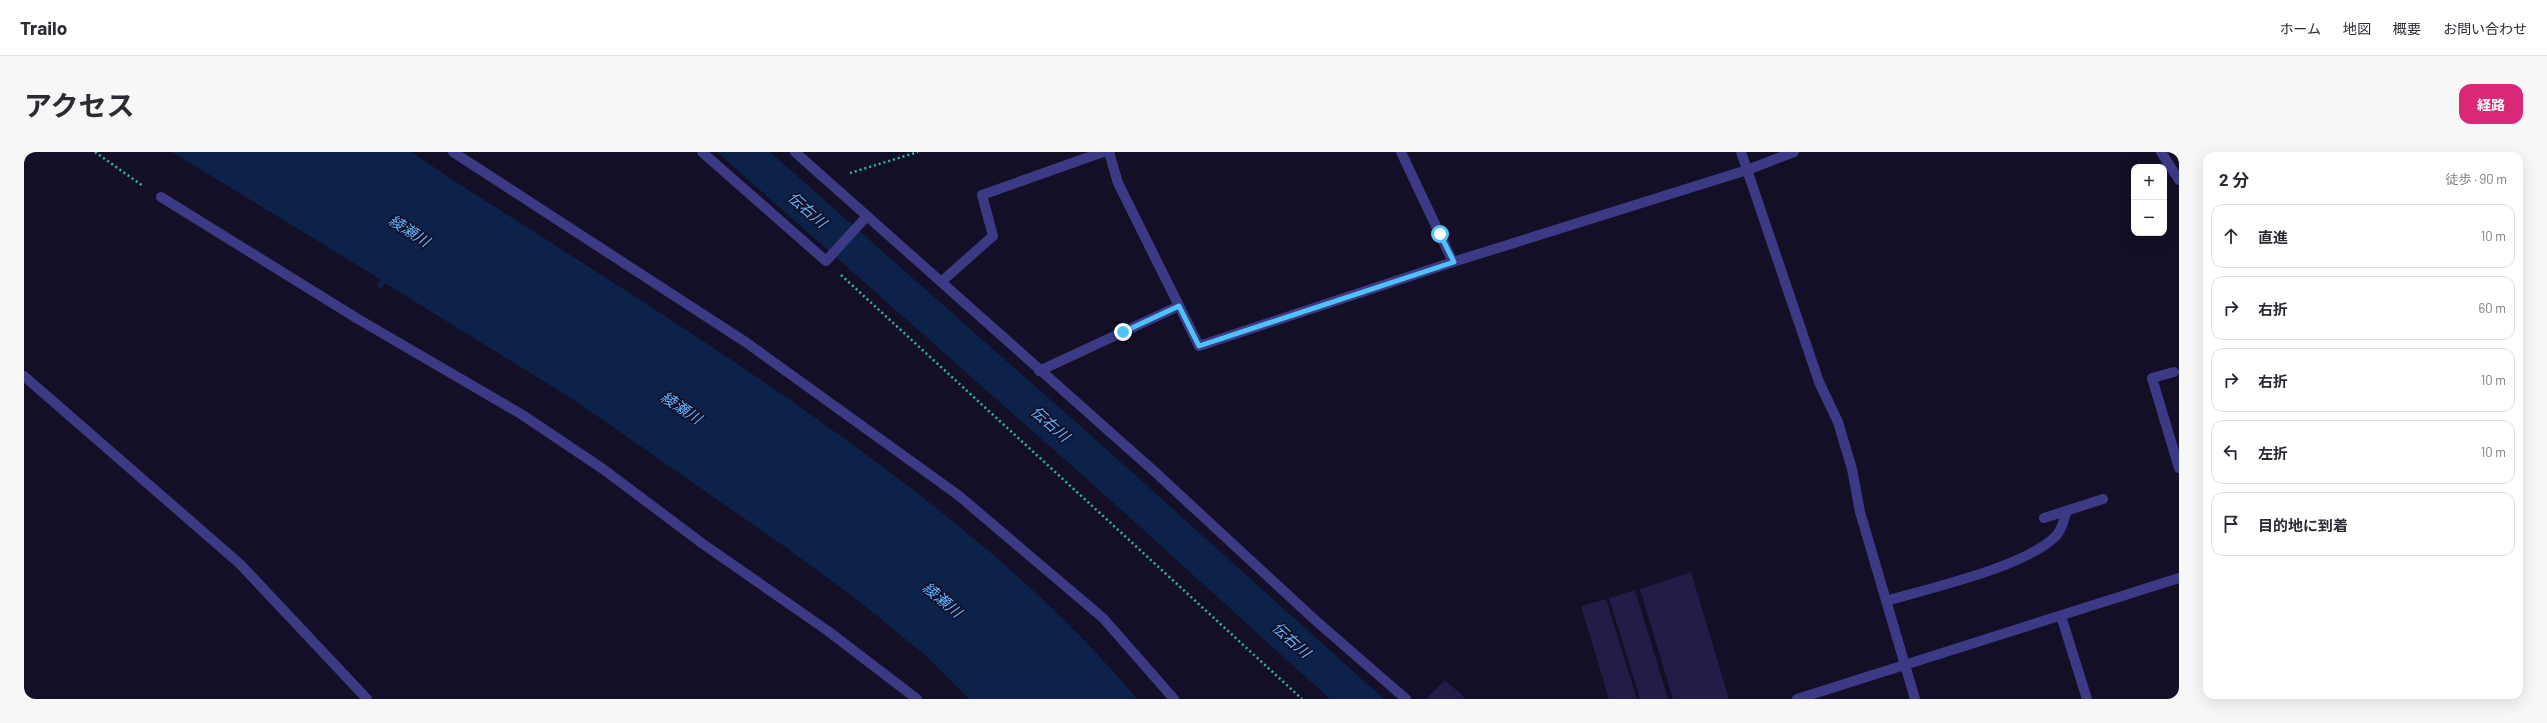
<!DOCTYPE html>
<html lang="ja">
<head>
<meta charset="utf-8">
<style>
	:root { --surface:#fff; --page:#f7f7f7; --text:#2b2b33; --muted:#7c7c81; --line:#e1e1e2; --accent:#db2777 }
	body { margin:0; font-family:Barlow,"Noto Sans JP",sans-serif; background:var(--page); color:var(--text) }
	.controls { position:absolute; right:12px; top:12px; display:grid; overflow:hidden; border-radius:8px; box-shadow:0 4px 16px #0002 }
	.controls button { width:36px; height:36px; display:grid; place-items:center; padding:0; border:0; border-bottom:1px solid var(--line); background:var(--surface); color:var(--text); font:20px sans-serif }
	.stop { position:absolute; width:12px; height:12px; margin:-9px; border:3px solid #4fc3f7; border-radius:50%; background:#fff }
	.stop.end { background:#4fc3f7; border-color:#fff; box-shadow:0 1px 4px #0008 }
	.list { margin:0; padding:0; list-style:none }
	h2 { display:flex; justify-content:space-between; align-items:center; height:52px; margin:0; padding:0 16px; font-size:17px }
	h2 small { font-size:13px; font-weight:400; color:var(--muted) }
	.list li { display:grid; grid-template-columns:26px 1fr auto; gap:12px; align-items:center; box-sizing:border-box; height:64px; margin:0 8px 8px; padding:0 8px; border:1px solid var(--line); border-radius:12px }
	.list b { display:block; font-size:15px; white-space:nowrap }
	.list em { font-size:13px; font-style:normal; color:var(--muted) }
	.icon { flex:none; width:22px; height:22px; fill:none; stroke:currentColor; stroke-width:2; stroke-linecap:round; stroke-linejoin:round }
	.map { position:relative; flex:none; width:2155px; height:547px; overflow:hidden; border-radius:12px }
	header { display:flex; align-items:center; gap:24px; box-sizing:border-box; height:56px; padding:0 20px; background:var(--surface); border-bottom:1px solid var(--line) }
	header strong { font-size:19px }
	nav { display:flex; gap:22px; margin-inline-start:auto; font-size:14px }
	.intro { display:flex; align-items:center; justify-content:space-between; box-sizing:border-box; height:96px; padding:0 24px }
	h1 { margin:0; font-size:28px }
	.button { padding:10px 18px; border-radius:12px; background:var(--accent); color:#fff; font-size:14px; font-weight:700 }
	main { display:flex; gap:24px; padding:0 24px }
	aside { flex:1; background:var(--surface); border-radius:12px; box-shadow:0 4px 16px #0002 }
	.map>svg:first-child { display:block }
	.water { fill:#0c2248 }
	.building { fill:#241b47 }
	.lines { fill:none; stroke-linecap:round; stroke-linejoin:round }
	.path { stroke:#2fb8b0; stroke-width:2.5; stroke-dasharray:2 3; stroke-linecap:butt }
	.minor { stroke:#3d3a85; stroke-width:10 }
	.route { stroke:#4fc3f7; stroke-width:5 }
	.labels { text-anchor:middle; stroke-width:3.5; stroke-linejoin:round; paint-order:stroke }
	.water-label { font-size:15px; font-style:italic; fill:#62b6ff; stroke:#130f26 }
</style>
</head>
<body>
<header>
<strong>Trailo</strong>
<nav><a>ホーム</a><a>地図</a><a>概要</a><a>お問い合わせ</a></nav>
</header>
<div class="intro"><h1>アクセス</h1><a class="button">経路</a></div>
<main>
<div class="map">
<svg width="2155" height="547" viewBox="0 0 2155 547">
	<rect width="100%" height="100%" fill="#130f26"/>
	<g class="water">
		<path d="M148,0H388L424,25C572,120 722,212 863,318C953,386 1041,460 1113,547H945L901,503L831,446L757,392L550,248L361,131L357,137L353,134L356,127Z"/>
		<polygon points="693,0 746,0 1081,296 1360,547 1306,547 1082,344"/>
	</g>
	<g class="building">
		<polygon points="1667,420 1705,547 1649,547 1616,437"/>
		<polygon points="1611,438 1644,547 1616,547 1585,446"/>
		<polygon points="1582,447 1613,547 1585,547 1557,454"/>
		<polygon points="1421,528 1442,547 1402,547"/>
	</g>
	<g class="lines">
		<g class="path">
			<polyline points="71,0 119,34"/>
			<polyline points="826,21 894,0"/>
			<polyline points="817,123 1278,547"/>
		</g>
		<g class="minor">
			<polyline points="429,0 723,191 934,343 1079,466 1150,547"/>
			<polyline points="678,0 802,109 843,64"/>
			<polyline points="771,0 1131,320 1291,468 1382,547"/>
			<polyline points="1085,0 1094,31 1175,194 1429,110 1723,18 1770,0"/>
			<polyline points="1377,0 1429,110"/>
			<polyline points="1717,0 1795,230 1814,270 1828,317 1836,360 1891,547"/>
			<polyline points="2137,0 2155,28"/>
			<polyline points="137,45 334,167 497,262 579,317 679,392 804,479 893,547"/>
			<polyline points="917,130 969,84 958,43 1079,0"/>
			<polyline points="1015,219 1155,154"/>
			<polyline points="2150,220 2128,226 2155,316"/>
			<polyline points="0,224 216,412 343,547"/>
			<polyline points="2020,366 2079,347"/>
			<path d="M1862,449C1906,436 2001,415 2032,384C2038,378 2040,366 2043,359"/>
			<polyline points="2037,464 2063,547"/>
			<polyline points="1773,547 2155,426"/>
		</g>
	</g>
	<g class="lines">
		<polyline class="route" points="1099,180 1155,154 1175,194 1430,110 1416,82"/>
	</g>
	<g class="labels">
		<g class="water-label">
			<text transform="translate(783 58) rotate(41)" y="5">伝右川</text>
			<text transform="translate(385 79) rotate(33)" y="5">綾瀬川</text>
			<text transform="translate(657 256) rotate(34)" y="5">綾瀬川</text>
			<text transform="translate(1026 272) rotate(41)" y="5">伝右川</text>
			<text transform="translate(918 448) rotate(40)" y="5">綾瀬川</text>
			<text transform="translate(1267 488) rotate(42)" y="5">伝右川</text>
		</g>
	</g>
</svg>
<div class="controls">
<button>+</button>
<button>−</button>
</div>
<div class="stop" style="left:1416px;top:82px"></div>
<div class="stop end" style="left:1099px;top:180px"></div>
</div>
<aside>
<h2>2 分<small>徒歩 · 90 m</small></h2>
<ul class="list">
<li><svg class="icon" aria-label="ahead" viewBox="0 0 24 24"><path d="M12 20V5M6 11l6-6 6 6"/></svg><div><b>直進</b></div><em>10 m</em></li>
<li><svg class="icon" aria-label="right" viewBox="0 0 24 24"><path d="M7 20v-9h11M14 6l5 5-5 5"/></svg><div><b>右折</b></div><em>60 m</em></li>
<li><svg class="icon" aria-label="right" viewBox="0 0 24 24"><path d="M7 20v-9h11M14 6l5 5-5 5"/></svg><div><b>右折</b></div><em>10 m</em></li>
<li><svg class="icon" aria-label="left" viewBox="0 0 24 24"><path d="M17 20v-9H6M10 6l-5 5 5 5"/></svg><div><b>左折</b></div><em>10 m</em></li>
<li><svg class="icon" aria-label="arrive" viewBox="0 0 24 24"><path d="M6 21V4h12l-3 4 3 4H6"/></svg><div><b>目的地に到着</b></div></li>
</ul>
</aside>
</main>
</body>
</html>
